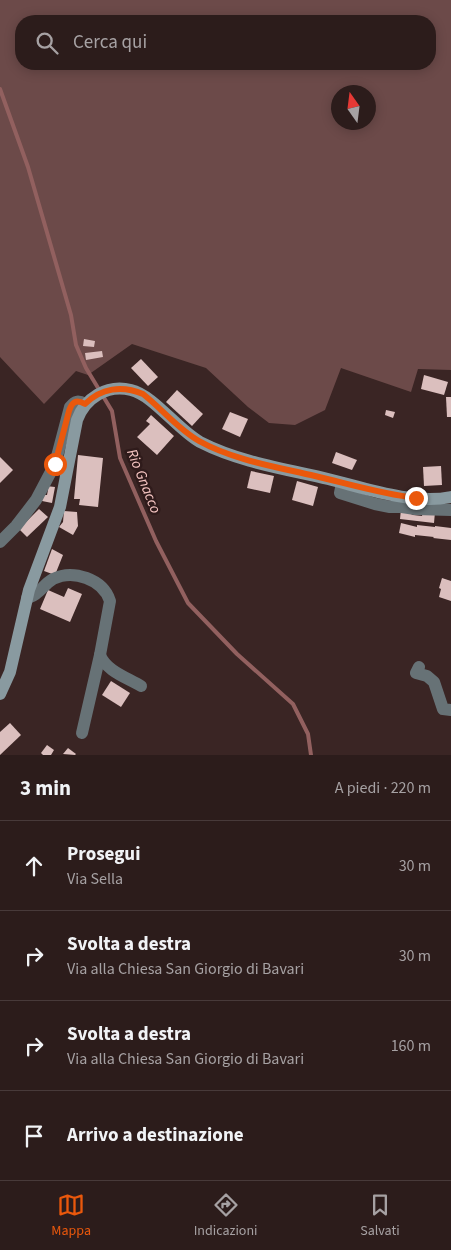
<!DOCTYPE html>
<html lang="it">
<head>
<meta charset="utf-8">
<style>
	:root { --surface:#2c1c1b; --page:#342524; --text:#f1f3f6; --muted:#a6a1a3; --line:#483a3a; --accent:#ea580c }
	body { margin:0; font-family:"Source Sans 3",sans-serif; background:var(--page); color:var(--text) }
	.compass { position:absolute; left:331px; top:85px; width:45px; height:45px; border-radius:50%; background:var(--surface); box-shadow:0 2px 12px #0003; rotate:346deg }
	.stop { position:absolute; width:15px; height:15px; margin:-11px; border:4px solid #ea580c; border-radius:50%; background:#fff }
	.stop.end { background:#ea580c; border-color:#fff; box-shadow:0 1px 5px #0008 }
	.list { margin:0; padding:0; list-style:none }
	h2 { display:flex; justify-content:space-between; align-items:center; height:65px; margin:0; padding:0 20px; font-size:21px }
	h2 small { font-size:16px; font-weight:400; color:var(--muted) }
	.list li { display:grid; grid-template-columns:32px 1fr auto; gap:15px; align-items:center; box-sizing:border-box; height:90px; padding:0 20px; border-top:1px solid var(--line) }
	.list b { display:block; font-size:19px; white-space:nowrap }
	.list p { margin:0; font-size:16px; white-space:nowrap; color:var(--muted) }
	.list em { font-size:16px; font-style:normal; color:var(--muted) }
	.icon { flex:none; width:28px; height:28px; fill:none; stroke:currentColor; stroke-width:2; stroke-linecap:round; stroke-linejoin:round }
	.map { position:relative; flex:none; width:451px; height:755px; overflow:hidden }
	.search { position:absolute; background:var(--surface); box-shadow:0 2px 12px #0003; left:15px; right:15px; top:15px; height:55px; display:flex; align-items:center; gap:12px; box-sizing:border-box; padding:0 18px; border-radius:20px; color:var(--muted); font-size:19px }
	.sheet { height:425px; background:var(--surface) }
	nav { display:flex; justify-content:space-around; align-items:center; box-sizing:border-box; height:70px; border-top:1px solid var(--line); background:var(--surface); font-size:14px; color:var(--muted) }
	nav a { display:grid; justify-items:center; gap:2px }
	nav .on { color:var(--accent) }
	.map>svg:first-child { display:block }
	.green { fill:#6c4a49; fill-rule:evenodd }
	.lines { fill:none; stroke-linecap:round; stroke-linejoin:round }
	.stream { stroke:#92605f; stroke-width:4 }
	.building { fill:#dbbfbe }
	.street { stroke:#677276; stroke-width:12 }
	.secondary { stroke:#899aa0; stroke-width:12 }
	.route { stroke:#ea580c; stroke-width:6 }
	.labels { text-anchor:middle; stroke-width:5; stroke-linejoin:round; paint-order:stroke }
	.water-label { font-size:15px; font-style:italic; fill:#f7c6c3; stroke:#2f1b1b }
</style>
</head>
<body>
<div class="map">
<svg width="451" height="755" viewBox="0 0 451 755">
	<rect width="100%" height="100%" fill="#3a2524"/>
	<path class="green" d="M0,0H451V370L418,369L411,392L341,368L325,410L295,425L269,423L248,407L206,368L132,344L88,375L76,371L44,404L0,357ZM21,21H430V64H21ZM338,92H368V122H338Z"/>
	<g class="lines">
		<polyline class="stream" points="0,89 28,167 71,315 76,345 86,368 112,411 120,458 156,541 188,603 237,654 293,704 308,734 311,755"/>
	</g>
	<g class="building">
		<polygon points="84,339 95,341 94,347 83,346"/>
		<polygon points="102,351 103,357 86,360 85,353"/>
		<polygon points="141,359 158,377 148,386 131,368"/>
		<polygon points="424,375 448,382 444,395 421,389"/>
		<polygon points="177,390 203,414 192,426 166,402"/>
		<polygon points="446,397 451,397 451,417 447,417"/>
		<polygon points="386,410 395,412 393,418 385,415"/>
		<polygon points="230,412 248,419 240,437 222,429"/>
		<polygon points="151,415 174,436 157,455 137,437 150,424 146,421"/>
		<polygon points="336,452 357,460 352,470 332,463"/>
		<polygon points="78,455 103,458 98,507 79,505 80,499 74,499"/>
		<polygon points="0,457 13,470 0,483"/>
		<polygon points="441,466 442,485 424,486 423,467"/>
		<polygon points="251,471 274,476 270,493 247,488"/>
		<polygon points="297,481 318,487 313,506 292,500"/>
		<polygon points="46,486 55,487 52,503 42,501 43,495 47,495 48,490"/>
		<polygon points="39,509 48,517 27,537 19,529"/>
		<polygon points="401,509 413,515 422,516 423,511 435,512 434,523 400,519"/>
		<polygon points="64,511 77,512 78,526 73,535 59,527 63,522"/>
		<polygon points="401,523 417,527 417,525 435,527 435,526 451,528 451,540 433,538 434,537 415,535 415,537 399,533"/>
		<polygon points="52,549 63,555 55,575 44,571"/>
		<polygon points="442,578 451,581 451,601 439,597 441,589 439,588"/>
		<polygon points="68,588 82,594 70,622 40,609 48,590 64,597"/>
		<polygon points="111,681 130,693 121,707 102,695"/>
		<polygon points="10,723 21,735 0,755 0,732"/>
		<polygon points="47,745 54,750 51,755 43,755 41,753"/>
		<polygon points="68,748 76,754 75,755 63,754"/>
	</g>
	<g class="lines">
		<g class="street">
			<polyline points="342,483 340,493 375,504 390,507 402,507 415,509 451,510"/>
			<path d="M0,542L16,526L36,500L55,464L70,407C75,401 78,400 85,404"/>
			<path d="M27,598C31,597 35,595 38,592C43,588 46,583 53,579C73,569 103,579 110,601L100,655L82,733"/>
			<path d="M100,655C106,671 128,678 141,686"/>
			<polyline points="419,667 416,673 427,676 434,682 443,709 451,710"/>
		</g>
		<path class="secondary" d="M0,694L10,672L29,590L60,507L77,420C85,398 107,384 131,390C153,395 178,430 200,442C239,462 285,469 328,479C365,488 413,505 451,497"/>
	</g>
	<g class="lines">
		<path class="route" d="M55,464L69,411C72,402 76,399 85,404C101,388 122,385 143,394C162,409 178,429 199,441C233,460 277,467 315,476C349,484 382,494 416,498"/>
	</g>
	<g class="labels">
		<g class="water-label">
			<text transform="translate(144 481) rotate(68)" y="5">Rio Gnacco</text>
		</g>
	</g>
</svg>
<svg class="compass" viewBox="-18 -18 36 36"><path d="M0-13l5 13h-10z" fill="#e53935"/><path d="M0 13l5-13h-10z" fill="#a6a1a3"/></svg>
<div class="stop" style="left:55px;top:464px"></div>
<div class="stop end" style="left:416px;top:498px"></div>
<div class="search"><svg class="icon" aria-label="search" viewBox="0 0 24 24"><circle cx="10" cy="10" r="6"/><path d="M15 15l6 6"/></svg>Cerca qui</div>
</div>
<section class="sheet">
<h2>3 min<small>A piedi · 220 m</small></h2>
<ul class="list">
<li><svg class="icon" aria-label="ahead" viewBox="0 0 24 24"><path d="M12 20V5M6 11l6-6 6 6"/></svg><div><b>Prosegui</b><p>Via Sella</p></div><em>30 m</em></li>
<li><svg class="icon" aria-label="right" viewBox="0 0 24 24"><path d="M7 20v-9h11M14 6l5 5-5 5"/></svg><div><b>Svolta a destra</b><p>Via alla Chiesa San Giorgio di Bavari</p></div><em>30 m</em></li>
<li><svg class="icon" aria-label="right" viewBox="0 0 24 24"><path d="M7 20v-9h11M14 6l5 5-5 5"/></svg><div><b>Svolta a destra</b><p>Via alla Chiesa San Giorgio di Bavari</p></div><em>160 m</em></li>
<li><svg class="icon" aria-label="arrive" viewBox="0 0 24 24"><path d="M6 21V4h12l-3 4 3 4H6"/></svg><div><b>Arrivo a destinazione</b></div></li>
</ul>
</section>
<nav>
<a class="on"><svg class="icon" aria-label="map" viewBox="0 0 24 24"><path d="M3 6l6-2 6 2 6-2v14l-6 2-6-2-6 2zM9 4v14M15 6v14"/></svg>Mappa</a>
<a><svg class="icon" aria-label="directions" viewBox="0 0 24 24"><path d="M12 3l9 9-9 9-9-9zM9 14v-3h6M13 9l2 2-2 2"/></svg>Indicazioni</a>
<a><svg class="icon" aria-label="saved" viewBox="0 0 24 24"><path d="M7 4h10v16l-5-4-5 4z"/></svg>Salvati</a>
</nav>
</body>
</html>
